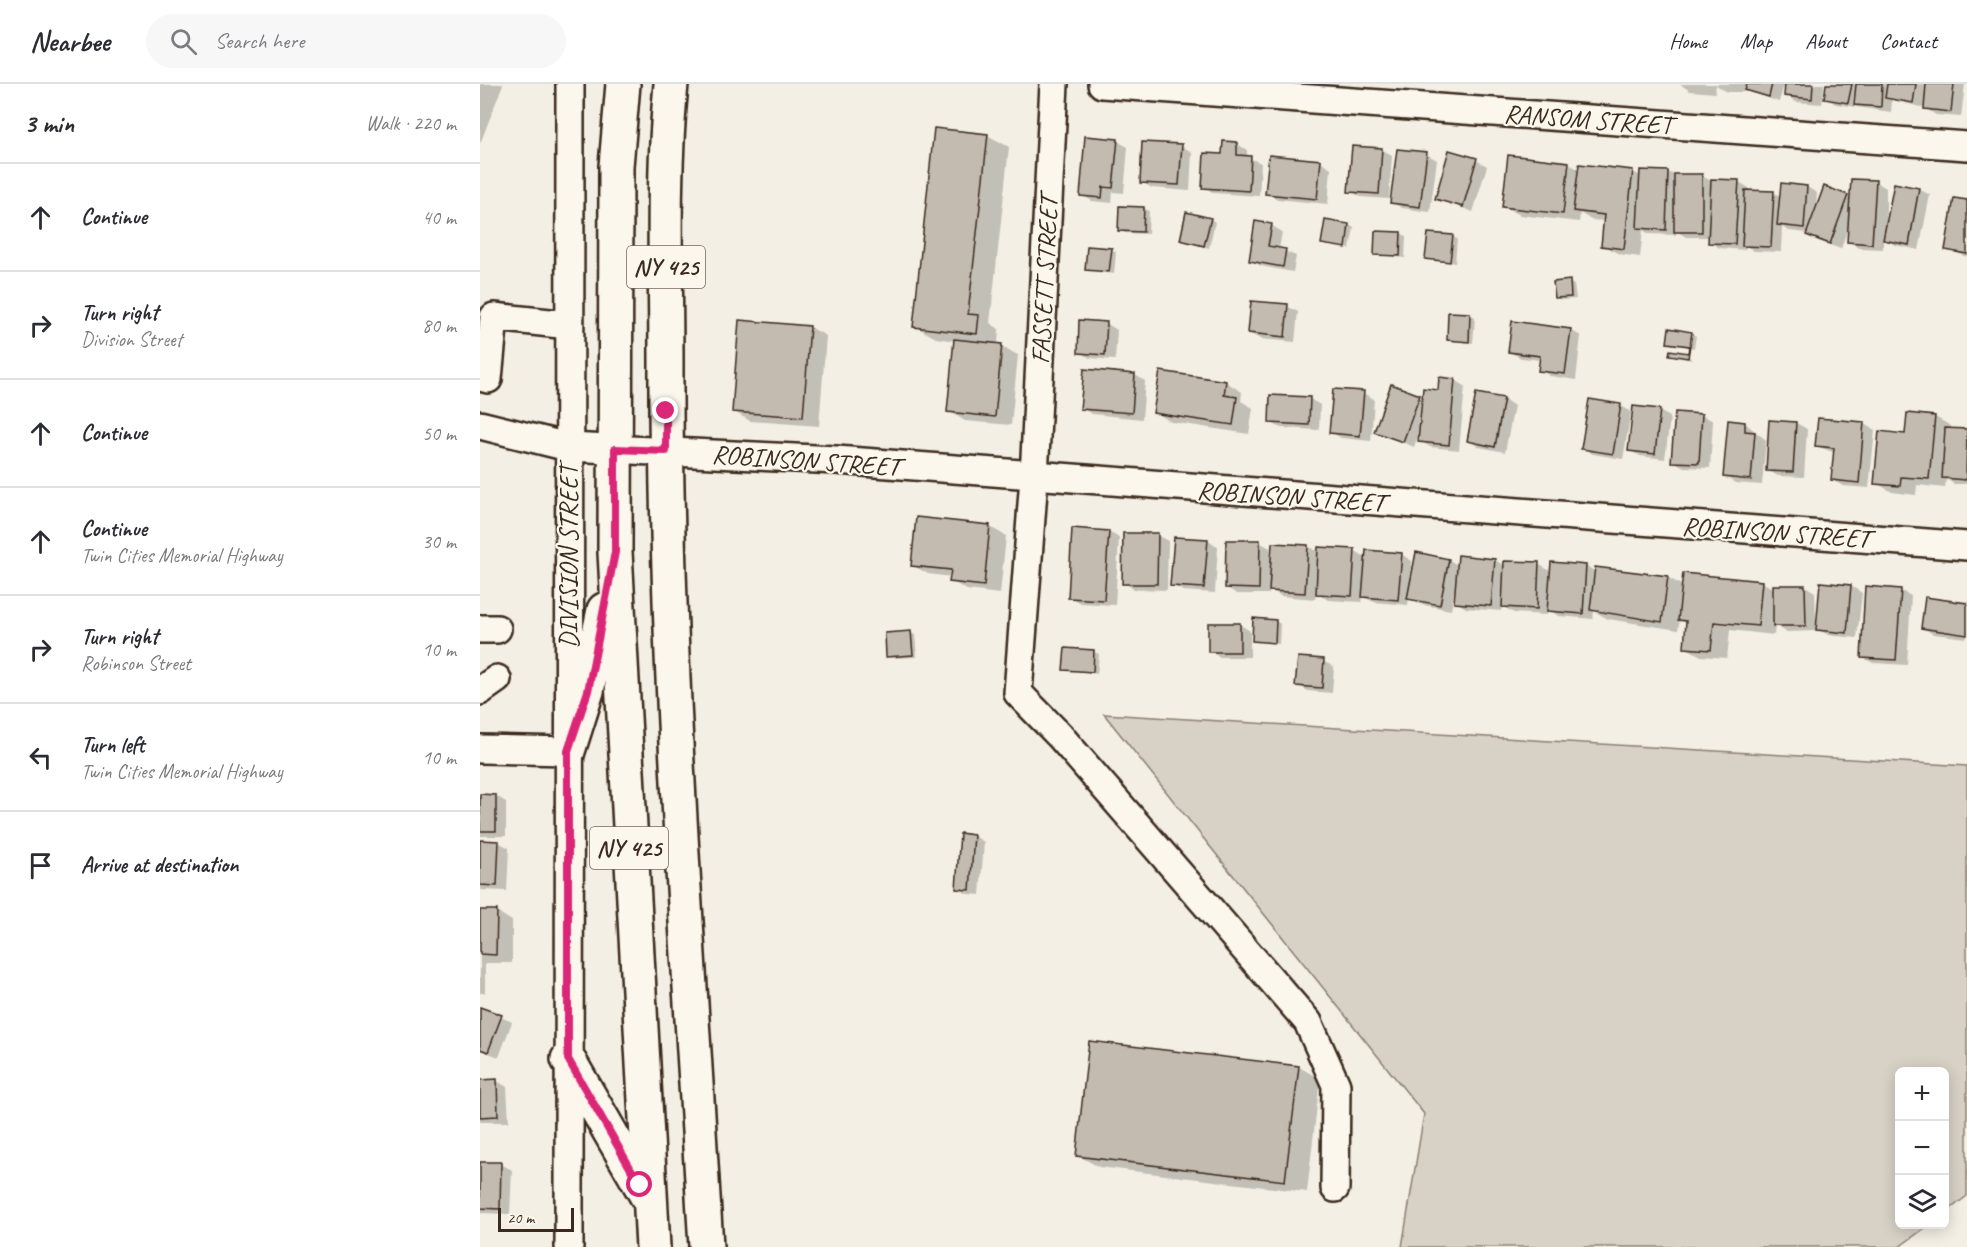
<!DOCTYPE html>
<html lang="en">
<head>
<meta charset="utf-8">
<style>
	:root { --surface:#fff; --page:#f7f7f7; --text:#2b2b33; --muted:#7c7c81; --line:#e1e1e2 }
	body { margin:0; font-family:Caveat,sans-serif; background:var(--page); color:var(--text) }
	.controls { position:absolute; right:18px; bottom:18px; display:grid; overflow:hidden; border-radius:9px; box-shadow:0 3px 15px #0003 }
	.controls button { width:54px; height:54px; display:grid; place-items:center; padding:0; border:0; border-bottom:2px solid var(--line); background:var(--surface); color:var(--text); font:30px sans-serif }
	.scale { position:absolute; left:18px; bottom:15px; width:76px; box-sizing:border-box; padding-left:6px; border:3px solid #3b2a1e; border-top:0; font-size:16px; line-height:21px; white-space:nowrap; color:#3b2a1e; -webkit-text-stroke:4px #fbf7ec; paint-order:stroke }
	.stop { position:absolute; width:18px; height:18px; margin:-14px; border:4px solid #db2777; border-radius:50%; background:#fff }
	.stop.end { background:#db2777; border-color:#fff; box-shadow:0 2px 6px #0008 }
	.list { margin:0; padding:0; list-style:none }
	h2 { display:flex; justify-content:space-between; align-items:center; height:78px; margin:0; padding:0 24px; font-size:26px }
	h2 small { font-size:20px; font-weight:400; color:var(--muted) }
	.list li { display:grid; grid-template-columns:39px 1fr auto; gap:18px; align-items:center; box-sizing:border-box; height:108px; padding:0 24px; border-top:2px solid var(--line) }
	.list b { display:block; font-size:22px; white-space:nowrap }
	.list p { margin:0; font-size:20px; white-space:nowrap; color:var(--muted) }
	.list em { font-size:20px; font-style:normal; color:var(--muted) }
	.icon { flex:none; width:33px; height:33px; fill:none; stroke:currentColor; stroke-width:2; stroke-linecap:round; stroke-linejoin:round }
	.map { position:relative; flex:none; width:1487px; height:1163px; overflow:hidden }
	header { display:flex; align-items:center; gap:36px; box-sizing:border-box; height:84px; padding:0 30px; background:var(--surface); border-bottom:2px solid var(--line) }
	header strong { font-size:28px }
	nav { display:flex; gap:33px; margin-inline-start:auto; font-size:21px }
	.search { width:420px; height:54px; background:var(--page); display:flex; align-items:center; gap:15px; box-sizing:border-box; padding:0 21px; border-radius:33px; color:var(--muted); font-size:22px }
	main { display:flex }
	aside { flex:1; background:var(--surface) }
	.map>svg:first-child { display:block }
	.green { fill:#d8d1c6; stroke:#8a7e72; stroke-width:1.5 }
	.shadow { fill:#0003 }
	.building { fill:#c3bbb0; stroke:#3b2a1e; stroke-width:1.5 }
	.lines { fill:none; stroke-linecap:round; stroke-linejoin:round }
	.minor-casing { stroke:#3b2a1e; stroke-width:32 }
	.major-casing { stroke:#3b2a1e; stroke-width:38 }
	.minor { stroke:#fbf7ec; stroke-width:27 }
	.major { stroke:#fbf7ec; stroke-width:33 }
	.route { stroke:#db2777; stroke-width:8 }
	.labels { text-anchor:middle; stroke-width:4.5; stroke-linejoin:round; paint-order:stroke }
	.shield { fill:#fbf7ec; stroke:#75685c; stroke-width:1.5 }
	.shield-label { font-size:24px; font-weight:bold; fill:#3b2a1e }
	.street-label { font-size:26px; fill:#3b2a1e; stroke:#fbf7ec }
</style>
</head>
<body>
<header>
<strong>Nearbee</strong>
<div class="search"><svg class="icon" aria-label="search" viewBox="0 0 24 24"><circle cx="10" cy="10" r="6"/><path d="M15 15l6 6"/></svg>Search here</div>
<nav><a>Home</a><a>Map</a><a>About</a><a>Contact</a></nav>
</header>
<main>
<aside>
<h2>3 min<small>Walk · 220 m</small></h2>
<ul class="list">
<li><svg class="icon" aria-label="ahead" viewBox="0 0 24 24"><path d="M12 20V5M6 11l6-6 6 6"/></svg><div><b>Continue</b></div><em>40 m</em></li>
<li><svg class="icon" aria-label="right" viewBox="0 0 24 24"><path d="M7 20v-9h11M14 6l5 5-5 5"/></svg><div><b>Turn right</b><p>Division Street</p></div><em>80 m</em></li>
<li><svg class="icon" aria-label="ahead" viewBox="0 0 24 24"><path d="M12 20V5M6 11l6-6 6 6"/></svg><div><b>Continue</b></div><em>50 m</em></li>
<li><svg class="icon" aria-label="ahead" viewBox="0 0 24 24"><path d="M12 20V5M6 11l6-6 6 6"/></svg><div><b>Continue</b><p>Twin Cities Memorial Highway</p></div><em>30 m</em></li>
<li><svg class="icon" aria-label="right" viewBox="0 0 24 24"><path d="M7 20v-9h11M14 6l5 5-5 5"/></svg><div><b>Turn right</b><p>Robinson Street</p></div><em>10 m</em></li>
<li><svg class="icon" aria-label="left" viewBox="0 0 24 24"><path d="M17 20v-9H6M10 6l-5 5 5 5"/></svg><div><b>Turn left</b><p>Twin Cities Memorial Highway</p></div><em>10 m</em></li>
<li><svg class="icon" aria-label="arrive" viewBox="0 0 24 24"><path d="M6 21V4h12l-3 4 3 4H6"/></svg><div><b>Arrive at destination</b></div></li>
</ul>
</aside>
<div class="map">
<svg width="1487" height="1163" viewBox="0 0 1487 1163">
	<rect width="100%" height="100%" fill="#f3efe4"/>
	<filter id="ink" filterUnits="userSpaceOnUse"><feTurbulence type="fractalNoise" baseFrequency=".0167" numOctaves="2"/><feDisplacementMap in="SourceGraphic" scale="12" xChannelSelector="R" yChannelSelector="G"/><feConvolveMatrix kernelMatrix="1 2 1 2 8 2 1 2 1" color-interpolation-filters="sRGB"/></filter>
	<g filter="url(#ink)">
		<polygon class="green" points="624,630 1487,682 1487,1112 1465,1129 1464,988 1420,988 1420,1140 1449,1141 1419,1163 922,1163 944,1030"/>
		<g class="shadow">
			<polygon points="0,0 23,0 0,60"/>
			<polygon points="1200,0 1304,0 1299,18 1271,8 1247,8 1236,1 1235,9 1210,7"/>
			<polygon points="1307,0 1344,0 1342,20 1316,18 1306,11"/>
			<polygon points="1348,0 1485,0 1481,33 1456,31 1445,24 1412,16 1411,28 1356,20 1345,14"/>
			<polygon points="507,51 529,63 510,239 519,245 518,261 538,271 531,341 485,337 469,327 475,257 456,254 434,242"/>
			<polygon points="637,57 648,63 644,109 633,108 632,119 612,117 602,111"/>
			<polygon points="757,60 767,66 767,73 781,79 779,112 734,109 724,103 744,71"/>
			<polygon points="701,62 712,68 710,107 672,104 662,98"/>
			<polygon points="901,65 912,71 909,115 881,113 870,107"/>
			<polygon points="946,70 957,76 950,128 922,124 912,118"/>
			<polygon points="996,76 1007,82 993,128 956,114"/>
			<polygon points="840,77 851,84 848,120 797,115 787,109"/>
			<polygon points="1089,80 1100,86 1100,81 1153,88 1161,92 1188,88 1194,91 1222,92 1233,98 1259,98 1269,104 1269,107 1293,108 1301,113 1327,103 1337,109 1336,124 1367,112 1371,114 1396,98 1406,104 1406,148 1415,101 1439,105 1450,111 1439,166 1415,161 1403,154 1403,165 1379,164 1368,157 1368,143 1361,165 1338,157 1327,151 1328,149 1309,147 1302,143 1301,168 1274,167 1266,162 1265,166 1240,164 1229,158 1229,153 1206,153 1196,147 1196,151 1169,150 1163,146 1160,173 1139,170 1123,161 1125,137 1111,136 1100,129 1099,138 1040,131 1023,122"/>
			<polygon points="1487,118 1487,173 1467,165"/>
			<polygon points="664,124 669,127 668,150 645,149 640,147"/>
			<polygon points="730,135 735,138 729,164 701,156"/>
			<polygon points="791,141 802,148 799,165 816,172 813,188 781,182 770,176"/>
			<polygon points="869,141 874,144 870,165 843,159"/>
			<polygon points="897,148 921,149 926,152 925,174 896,170"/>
			<polygon points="972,152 977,155 975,179 947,174"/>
			<polygon points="631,165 636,168 634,190 607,185"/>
			<polygon points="1089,198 1094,201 1096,215 1081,216 1076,213"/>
			<polygon points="807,222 818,228 815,258 780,255 769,249"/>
			<polygon points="990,230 995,233 993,259 968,255"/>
			<polygon points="626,239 637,246 635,276 610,274 599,268"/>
			<polygon points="330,243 346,252 339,342 270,337 253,327"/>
			<polygon points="1090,246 1101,252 1096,296 1070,292 1060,286 1061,276 1041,274 1030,268"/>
			<polygon points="1211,249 1216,252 1214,264 1188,258"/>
			<polygon points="1191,270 1208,271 1212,276 1196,273"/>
			<polygon points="681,288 746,298 762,308 761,317 773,324 769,350 691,338 675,328"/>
			<polygon points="655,291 665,297 662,335 612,330 601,324"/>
			<polygon points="975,296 985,302 979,366 950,363 940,357 939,348 934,363 896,347 912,302 944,315"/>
			<polygon points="883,309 894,315 891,357 861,354 851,348"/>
			<polygon points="998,311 1024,315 1034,322 1025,368 999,363 989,357"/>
			<polygon points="830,315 840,321 839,346 801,344 790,338"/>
			<polygon points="1140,321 1151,328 1143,375 1113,370 1102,364"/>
			<polygon points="1179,327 1190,333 1185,375 1160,372 1149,366"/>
			<polygon points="1196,330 1222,331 1233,337 1230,384 1204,383 1193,377"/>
			<polygon points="1428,330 1455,333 1471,342 1471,346 1487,347 1487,400 1474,400 1466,395 1465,404 1437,401 1436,411 1412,408 1396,399 1426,351"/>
			<polygon points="1339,335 1384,340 1395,346 1389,404 1363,402 1352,396 1355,369 1337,362"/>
			<polygon points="1290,338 1316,339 1327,345 1324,393 1298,392 1287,386"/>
			<polygon points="1265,339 1286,356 1282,401 1255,399 1245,392"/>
			<polygon points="510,443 526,452 520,510 487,506 471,497 471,493 448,490 432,481"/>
			<polygon points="629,448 639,454 635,521 600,519 590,513"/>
			<polygon points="677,451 688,457 687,506 654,505 644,499"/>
			<polygon points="727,456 738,463 735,509 703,507 692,501"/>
			<polygon points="779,458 790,464 790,473 828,462 840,469 874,466 887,474 921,470 932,477 930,493 933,493 969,476 979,482 1015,476 1025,482 1058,480 1072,488 1072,480 1106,482 1116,488 1187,493 1203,502 1282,498 1294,505 1325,502 1335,508 1336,538 1371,502 1382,509 1377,554 1348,551 1336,544 1336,547 1306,548 1295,541 1294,551 1250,546 1247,574 1221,572 1205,563 1208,540 1200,535 1198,546 1128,535 1114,527 1113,535 1079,532 1067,525 1067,531 1034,529 1022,522 1021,527 986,524 976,518 977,507 974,507 971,526 939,520 929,514 928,521 894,518 882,512 882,518 848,516 836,509 835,515 801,512 789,505 789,510 757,510 747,504"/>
			<polygon points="1420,506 1431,512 1427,581 1393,579 1382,573"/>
			<polygon points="1487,520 1487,554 1453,550 1443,544"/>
			<polygon points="796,537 800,540 799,560 773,556"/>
			<polygon points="759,540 770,547 770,573 740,573 729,567"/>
			<polygon points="430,548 435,551 437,573 412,574 408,572"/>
			<polygon points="614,568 619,570 617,590 585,585"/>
			<polygon points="843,577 854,583 852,609 828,607 817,601"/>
			<polygon points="0,712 16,712 26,718 26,752 0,752"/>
			<polygon points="494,752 504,758 500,811 488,810 477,804"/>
			<polygon points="0,757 18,758 29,764 27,807 0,806"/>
			<polygon points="0,827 16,827 32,837 32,879 5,879 5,909 0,909"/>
			<polygon points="0,924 32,938 19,973 0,966"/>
			<polygon points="819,983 840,995 827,1108 619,1083 597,1071"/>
			<polygon points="0,997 17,997 27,1003 29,1038 0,1038"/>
			<polygon points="0,1079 21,1080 32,1086 30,1130 0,1129"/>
		</g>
		<g class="building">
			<polygon points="1267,0 1292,0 1289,13 1265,6"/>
			<polygon points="1305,0 1333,0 1332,15 1304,12"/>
			<polygon points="1346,0 1372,0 1368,19 1344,15"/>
			<polygon points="1376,0 1402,0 1401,23 1374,21"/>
			<polygon points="1407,0 1436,0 1433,19 1405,14"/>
			<polygon points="1446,0 1474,0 1471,28 1444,25"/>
			<polygon points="454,44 508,50 488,230 499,231 497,250 433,243"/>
			<polygon points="605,52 638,55 633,104 623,103 622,114 600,112"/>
			<polygon points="743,57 757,58 757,71 771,72 769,107 722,104 724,69 742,70"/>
			<polygon points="662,58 702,60 699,101 660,99"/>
			<polygon points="872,62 902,64 899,110 868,108"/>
			<polygon points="917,65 947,68 940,123 910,119"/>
			<polygon points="969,66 997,74 983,123 955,115"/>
			<polygon points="789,71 841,76 837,115 785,110"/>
			<polygon points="1028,71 1089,78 1083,130 1022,123"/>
			<polygon points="1099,80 1153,86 1144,165 1121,162 1124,131 1093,127"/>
			<polygon points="1160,86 1188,87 1186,146 1157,144"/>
			<rect x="1194" y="90" width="28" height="58"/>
			<polygon points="1231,95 1259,96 1255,160 1228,159"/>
			<polygon points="1371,95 1396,96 1392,160 1367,158"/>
			<polygon points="1301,99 1327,102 1324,144 1297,141"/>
			<polygon points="1414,99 1439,104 1429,161 1403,156"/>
			<polygon points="1344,102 1368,111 1350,160 1326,151"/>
			<polygon points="1265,106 1294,107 1291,163 1262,162"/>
			<polygon points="1474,114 1487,116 1487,170 1465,166"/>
			<polygon points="639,122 664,123 663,148 638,147"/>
			<polygon points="706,128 731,134 724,162 700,156"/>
			<polygon points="845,136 869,140 866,164 841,160"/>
			<polygon points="775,137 792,140 788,162 806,165 803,183 769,177"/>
			<polygon points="895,147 921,148 920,172 894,171"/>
			<polygon points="948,149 973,151 970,178 945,175"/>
			<polygon points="607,162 632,164 629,188 605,186"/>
			<polygon points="1090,196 1091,213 1075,214 1073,198"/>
			<polygon points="771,217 808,220 805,253 768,249"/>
			<polygon points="968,228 990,229 989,258 967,256"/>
			<polygon points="259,236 330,242 323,333 252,328"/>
			<polygon points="599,236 627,238 625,271 598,269"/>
			<polygon points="1032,237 1091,245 1085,290 1058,287 1060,272 1028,268"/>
			<polygon points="1189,244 1212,248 1208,274 1189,271 1190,266 1208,269 1209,262 1187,259"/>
			<polygon points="474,255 522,260 515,333 467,328"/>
			<polygon points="604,285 655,290 652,329 600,325"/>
			<polygon points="680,287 746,297 744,311 757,313 753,341 673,329"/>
			<polygon points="959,293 975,295 969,361 938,358 943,304 958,306"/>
			<polygon points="911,300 940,311 923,358 894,348"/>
			<polygon points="853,305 884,307 880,352 849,349"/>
			<polygon points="996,309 1024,314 1015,363 987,357"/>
			<polygon points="790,311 830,313 829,341 789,339"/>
			<polygon points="1109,315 1141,320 1133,370 1101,365"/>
			<polygon points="1153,322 1180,325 1175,370 1148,367"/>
			<polygon points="1195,328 1222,330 1219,379 1191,378"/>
			<polygon points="1427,329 1455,332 1449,395 1421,393 1420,402 1394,400 1399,347 1425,350"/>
			<polygon points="1338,334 1384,338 1379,399 1351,396 1354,364 1335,362"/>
			<polygon points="1248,336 1265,338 1265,347 1275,348 1271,396 1243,393"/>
			<polygon points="1289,336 1316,338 1313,388 1286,387"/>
			<polygon points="1465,344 1487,345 1486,396 1462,394"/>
			<polygon points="436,433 510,441 504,502 469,498 471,486 431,482"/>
			<polygon points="592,444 629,447 624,516 588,514"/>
			<polygon points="643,449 678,449 677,500 642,500"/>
			<polygon points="694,453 728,455 724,504 690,502"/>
			<polygon points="746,456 780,456 779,505 745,504"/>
			<polygon points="792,459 828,461 825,509 789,507"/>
			<polygon points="838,463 875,465 872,512 836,510"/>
			<polygon points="886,466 922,469 918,516 882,513"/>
			<polygon points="936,468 969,475 960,521 927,515"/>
			<polygon points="978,471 1015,475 1011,522 974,519"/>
			<polygon points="1024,477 1059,478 1057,525 1022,523"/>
			<polygon points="1071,478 1106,481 1103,530 1067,527"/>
			<polygon points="1115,483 1188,492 1182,538 1110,526"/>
			<polygon points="1203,489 1282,497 1278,542 1234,538 1231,566 1204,564 1206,537 1198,536"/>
			<polygon points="1340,498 1371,501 1367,549 1336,546"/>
			<polygon points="1293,501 1325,501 1326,542 1293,542"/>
			<polygon points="1385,502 1421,505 1416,576 1381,574"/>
			<polygon points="1445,513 1487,519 1487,551 1441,544"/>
			<polygon points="773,534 796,536 795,559 772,557"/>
			<rect x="728" y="539" width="32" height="29"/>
			<polygon points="431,547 433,571 406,573 405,549"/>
			<polygon points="585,564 614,566 613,588 583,586"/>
			<polygon points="818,573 844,575 842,604 815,602"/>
			<polygon points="0,710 16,711 16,747 0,747"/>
			<polygon points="480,749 494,751 490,806 476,805"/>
			<polygon points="0,756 19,757 17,802 0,801"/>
			<polygon points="0,826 17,826 16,871 0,870"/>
			<polygon points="0,923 22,931 8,968 0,965"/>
			<polygon points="609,957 819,982 805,1097 596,1072"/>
			<polygon points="17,995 18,1032 0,1033 0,996"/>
			<polygon points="0,1078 21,1078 20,1125 0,1124"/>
		</g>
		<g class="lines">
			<g class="minor-casing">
				<g id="minor">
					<polyline points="574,0 554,393 538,609 580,652 828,938 856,1001 855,1104"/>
					<polyline points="622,0 1487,62"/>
					<polyline points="0,293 8,295 14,233 89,241"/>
					<polyline points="0,341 88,363 356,376 1487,462"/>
					<polyline points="0,545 17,545"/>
					<polyline points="0,607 17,595"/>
					<polyline points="0,665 88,667"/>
					<polyline points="89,1163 90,0"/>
				</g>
			</g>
			<g class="major-casing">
				<g id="major">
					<polyline points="143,0 136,82 135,468 173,1163"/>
					<path d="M191,0C182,93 186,188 186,281C185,575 209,869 226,1163"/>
					<polyline points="88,667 107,607 124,526"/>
					<polyline points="88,975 168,1114"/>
				</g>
			</g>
			<use href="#minor" class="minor"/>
			<use href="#major" class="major"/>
		</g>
	</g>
	<g class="lines" filter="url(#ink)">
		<polyline class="route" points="160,1101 88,975 88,667 108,607 135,468 135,365 186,367 186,327"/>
	</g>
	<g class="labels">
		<g class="shield">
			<rect x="147" y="162" width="78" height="42" rx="4.5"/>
			<rect x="110" y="743" width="78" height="42" rx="4.5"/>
		</g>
		<g class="shield-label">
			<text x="186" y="191">NY 425</text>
			<text x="149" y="772">NY 425</text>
		</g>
		<g class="street-label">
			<text transform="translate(1108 35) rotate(4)" y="9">RANSOM STREET</text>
			<text transform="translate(564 196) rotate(-87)" y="9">FASSETT STREET</text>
			<text transform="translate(326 376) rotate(4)" y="9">ROBINSON STREET</text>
			<text transform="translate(811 412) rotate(4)" y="9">ROBINSON STREET</text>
			<text transform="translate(1296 448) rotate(4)" y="9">ROBINSON STREET</text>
			<text transform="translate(88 473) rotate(-90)" y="9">DIVISION STREET</text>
		</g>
	</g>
</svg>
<div class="controls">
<button>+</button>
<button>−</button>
<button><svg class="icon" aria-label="layers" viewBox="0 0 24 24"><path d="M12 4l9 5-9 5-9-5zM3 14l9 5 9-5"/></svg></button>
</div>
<div class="scale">20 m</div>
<div class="stop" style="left:160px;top:1101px"></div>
<div class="stop end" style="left:186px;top:327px"></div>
</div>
</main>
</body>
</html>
